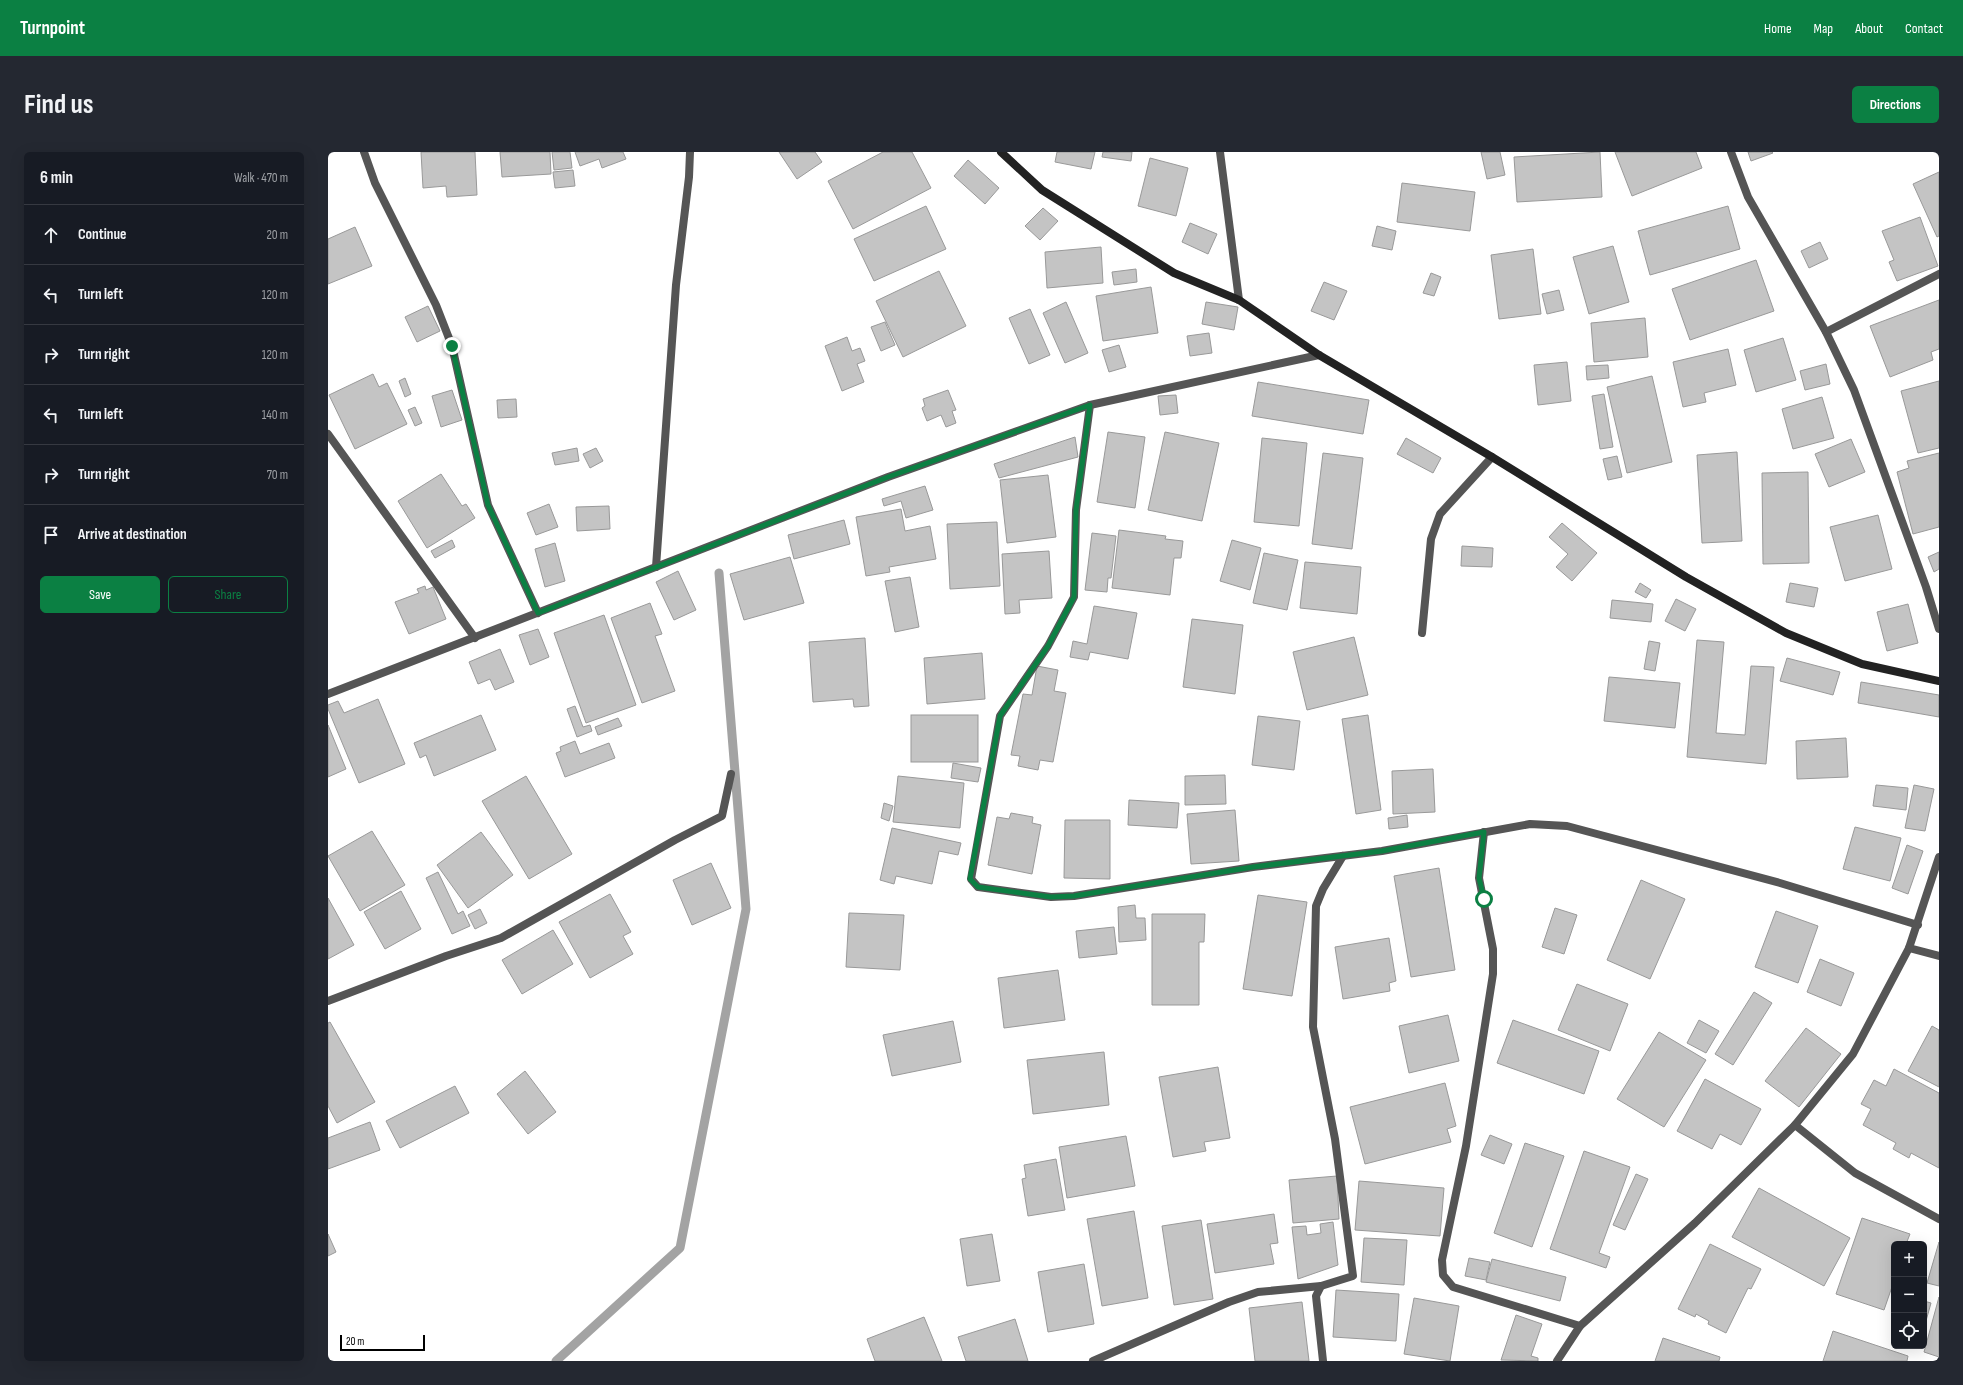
<!DOCTYPE html>
<html lang="en">
<head>
<meta charset="utf-8">
<style>
	:root { --surface:#171b24; --page:#242831; --text:#f1f3f6; --muted:#9ea1a6; --line:#363941; --accent:#0b8043 }
	body { margin:0; font-family:"Sofia Sans Condensed",sans-serif; background:var(--page); color:var(--text) }
	.controls { position:absolute; right:12px; bottom:12px; display:grid; overflow:hidden; border-radius:6px; box-shadow:0 4px 16px #0002 }
	.controls button { width:36px; height:36px; display:grid; place-items:center; padding:0; border:0; border-bottom:1px solid var(--line); background:var(--surface); color:var(--text); font:20px sans-serif }
	.scale { position:absolute; left:12px; bottom:10px; width:85px; box-sizing:border-box; padding-left:4px; border:2px solid #000; border-top:0; font-size:11px; line-height:14px; white-space:nowrap; color:#000; -webkit-text-stroke:3px #fff; paint-order:stroke }
	.stop { position:absolute; width:12px; height:12px; margin:-9px; border:3px solid #0b8043; border-radius:50%; background:#fff }
	.stop.end { background:#0b8043; border-color:#fff; box-shadow:0 1px 4px #0008 }
	.list { margin:0; padding:0; list-style:none }
	h2 { display:flex; justify-content:space-between; align-items:center; height:52px; margin:0; padding:0 16px; font-size:17px }
	h2 small { font-size:13px; font-weight:400; color:var(--muted) }
	.list li { display:grid; grid-template-columns:26px 1fr auto; gap:12px; align-items:center; box-sizing:border-box; height:60px; padding:0 16px; border-top:1px solid var(--line) }
	.list b { display:block; font-size:15px; white-space:nowrap }
	.list em { font-size:13px; font-style:normal; color:var(--muted) }
	.actions { display:flex; gap:8px; padding:12px 16px }
	.actions a { flex:1; padding:9px 0; border:1px solid var(--accent); border-radius:6px; text-align:center; font-size:14px; color:var(--accent) }
	.actions .main { background:var(--accent); color:#fff }
	.icon { flex:none; width:22px; height:22px; fill:none; stroke:currentColor; stroke-width:2; stroke-linecap:round; stroke-linejoin:round }
	.map { position:relative; flex:none; width:1611px; height:1209px; overflow:hidden; border-radius:6px }
	header { display:flex; align-items:center; gap:24px; box-sizing:border-box; height:56px; padding:0 20px; background:var(--accent); color:#fff }
	header strong { font-size:19px }
	nav { display:flex; gap:22px; margin-inline-start:auto; font-size:14px }
	.intro { display:flex; align-items:center; justify-content:space-between; box-sizing:border-box; height:96px; padding:0 24px }
	h1 { margin:0; font-size:28px }
	.button { padding:10px 18px; border-radius:6px; background:var(--accent); color:#fff; font-size:14px; font-weight:700 }
	main { display:flex; gap:24px; padding:0 24px }
	aside { flex:1; background:var(--surface); border-radius:6px; box-shadow:0 4px 16px #0002 }
	.map>svg:first-child { display:block }
	.lines { fill:none; stroke-linecap:round; stroke-linejoin:round }
	.stream { stroke:#a3a3a3; stroke-width:9 }
	.building { fill:#c4c4c4; stroke:#999 }
	.lane { stroke:#555; stroke-width:8 }
	.street { stroke:#555; stroke-width:8 }
	.secondary { stroke:#222; stroke-width:8 }
	.route { stroke:#0b8043; stroke-width:5 }
</style>
</head>
<body>
<header>
<strong>Turnpoint</strong>
<nav><a>Home</a><a>Map</a><a>About</a><a>Contact</a></nav>
</header>
<div class="intro"><h1>Find us</h1><a class="button">Directions</a></div>
<main>
<aside>
<h2>6 min<small>Walk · 470 m</small></h2>
<ul class="list">
<li><svg class="icon" aria-label="ahead" viewBox="0 0 24 24"><path d="M12 20V5M6 11l6-6 6 6"/></svg><div><b>Continue</b></div><em>20 m</em></li>
<li><svg class="icon" aria-label="left" viewBox="0 0 24 24"><path d="M17 20v-9H6M10 6l-5 5 5 5"/></svg><div><b>Turn left</b></div><em>120 m</em></li>
<li><svg class="icon" aria-label="right" viewBox="0 0 24 24"><path d="M7 20v-9h11M14 6l5 5-5 5"/></svg><div><b>Turn right</b></div><em>120 m</em></li>
<li><svg class="icon" aria-label="left" viewBox="0 0 24 24"><path d="M17 20v-9H6M10 6l-5 5 5 5"/></svg><div><b>Turn left</b></div><em>140 m</em></li>
<li><svg class="icon" aria-label="right" viewBox="0 0 24 24"><path d="M7 20v-9h11M14 6l5 5-5 5"/></svg><div><b>Turn right</b></div><em>70 m</em></li>
<li><svg class="icon" aria-label="arrive" viewBox="0 0 24 24"><path d="M6 21V4h12l-3 4 3 4H6"/></svg><div><b>Arrive at destination</b></div></li>
</ul>
<div class="actions"><a class="main">Save</a><a>Share</a></div>
</aside>
<div class="map">
<svg width="1611" height="1209" viewBox="0 0 1611 1209">
	<rect width="100%" height="100%" fill="#fff"/>
	<g class="lines">
		<polyline class="stream" points="228,1209 352,1096 418,757 391,421"/>
	</g>
	<g class="building">
		<polygon points="93,0 147,0 149,43 119,45 118,34 95,36"/>
		<polygon points="172,0 222,0 223,22 174,25"/>
		<polygon points="224,0 242,0 244,16 226,18"/>
		<polygon points="247,0 295,0 298,7 274,16 271,7 252,14"/>
		<polygon points="451,0 487,0 494,10 469,27"/>
		<polygon points="555,0 584,0 603,36 525,77 500,29"/>
		<polygon points="729,0 767,0 763,17 727,10"/>
		<polygon points="775,0 804,0 803,9 774,5"/>
		<polygon points="1153,0 1172,0 1177,23 1159,27"/>
		<polygon points="1272,0 1274,45 1189,50 1186,5"/>
		<polygon points="1287,0 1368,0 1374,16 1304,44"/>
		<polygon points="1420,0 1444,0 1445,1 1423,9"/>
		<polygon points="822,6 860,16 848,64 810,54"/>
		<polygon points="640,8 671,36 657,52 626,24"/>
		<polygon points="245,18 247,34 227,36 225,20"/>
		<polygon points="1611,20 1611,84 1609,85 1585,32"/>
		<polygon points="1074,31 1147,40 1142,79 1069,70"/>
		<polygon points="598,54 618,97 546,129 526,87"/>
		<polygon points="1400,54 1412,97 1322,123 1310,79"/>
		<polygon points="715,56 730,69 712,88 697,74"/>
		<polygon points="1592,65 1610,114 1569,129 1561,110 1566,108 1554,79"/>
		<polygon points="862,71 889,82 880,102 854,90"/>
		<polygon points="1049,74 1068,79 1064,98 1044,94"/>
		<polygon points="27,75 44,114 0,132 0,87"/>
		<polygon points="1492,90 1500,107 1481,116 1473,99"/>
		<polygon points="1285,94 1301,150 1261,162 1245,105"/>
		<polygon points="773,95 775,131 719,136 717,100"/>
		<polygon points="1205,97 1213,162 1171,167 1163,103"/>
		<polygon points="1428,108 1446,159 1362,188 1344,137"/>
		<polygon points="808,117 809,130 786,133 784,120"/>
		<polygon points="611,119 638,174 575,205 548,149"/>
		<polygon points="1103,121 1113,125 1106,144 1095,141"/>
		<polygon points="996,130 1019,139 1006,168 983,159"/>
		<polygon points="823,135 830,181 775,189 768,144"/>
		<polygon points="1231,138 1236,158 1219,162 1214,142"/>
		<polygon points="1611,148 1611,197 1603,200 1605,208 1562,225 1542,174"/>
		<polygon points="738,150 760,201 737,211 715,161"/>
		<polygon points="878,150 910,155 906,178 874,172"/>
		<polygon points="100,154 112,179 89,190 77,165"/>
		<polygon points="702,157 722,203 701,212 681,166"/>
		<polygon points="1317,166 1320,205 1266,210 1263,171"/>
		<polygon points="557,170 567,193 553,199 543,175"/>
		<polygon points="881,181 884,201 862,204 859,184"/>
		<polygon points="519,185 524,199 532,196 537,209 529,212 536,230 514,239 497,194"/>
		<polygon points="1455,186 1468,228 1428,240 1416,198"/>
		<polygon points="791,193 798,215 781,220 774,198"/>
		<polygon points="1400,197 1408,233 1376,241 1378,250 1355,255 1345,210"/>
		<polygon points="1239,210 1243,249 1210,253 1206,213"/>
		<polygon points="1498,212 1502,232 1477,238 1472,219"/>
		<polygon points="1280,213 1281,226 1259,228 1258,214"/>
		<polygon points="45,222 51,235 59,231 79,272 27,297 1,243"/>
		<polygon points="1324,224 1344,310 1299,321 1279,235"/>
		<polygon points="77,226 83,242 77,245 71,229"/>
		<polygon points="1611,229 1611,296 1590,301 1573,239"/>
		<polygon points="930,230 1041,248 1035,282 924,264"/>
		<polygon points="124,238 134,268 113,275 104,244"/>
		<polygon points="620,238 628,258 624,259 628,271 618,275 613,263 599,269 594,256 597,254 595,247"/>
		<polygon points="1276,242 1285,295 1272,297 1264,244"/>
		<polygon points="848,243 850,261 832,263 830,244"/>
		<polygon points="1494,245 1506,286 1465,297 1454,257"/>
		<polygon points="188,247 189,265 170,266 169,248"/>
		<polygon points="87,255 94,271 87,274 80,258"/>
		<polygon points="780,280 817,285 807,356 769,350"/>
		<polygon points="837,280 891,291 874,369 820,358"/>
		<polygon points="747,285 750,305 671,326 666,312"/>
		<polygon points="934,286 979,291 971,374 926,370"/>
		<polygon points="1078,286 1113,306 1105,321 1069,302"/>
		<polygon points="1523,287 1537,320 1501,335 1487,302"/>
		<polygon points="249,296 251,309 227,313 224,301"/>
		<polygon points="268,296 275,309 262,316 255,302"/>
		<polygon points="1409,300 1414,389 1374,391 1369,303"/>
		<polygon points="995,301 1035,306 1024,397 984,392"/>
		<polygon points="1611,301 1611,375 1585,382 1569,320 1581,316 1579,309"/>
		<polygon points="1289,304 1294,325 1280,328 1275,307"/>
		<polygon points="1480,320 1481,411 1435,412 1434,321"/>
		<polygon points="113,322 134,354 138,352 147,366 99,396 70,349"/>
		<polygon points="720,323 728,385 679,391 672,328"/>
		<polygon points="597,334 605,358 578,366 573,349 556,354 554,347"/>
		<polygon points="221,352 230,375 208,383 199,361"/>
		<polygon points="281,354 282,377 249,379 248,355"/>
		<polygon points="573,357 577,379 602,374 608,407 561,415 562,420 538,424 528,365"/>
		<polygon points="1550,363 1564,417 1517,429 1502,375"/>
		<polygon points="516,368 522,392 466,407 460,383"/>
		<polygon points="669,370 672,434 622,437 619,372"/>
		<polygon points="1234,371 1269,401 1244,429 1228,415 1240,402 1221,385"/>
		<polygon points="791,378 838,384 837,387 855,389 853,406 846,406 842,443 784,436"/>
		<polygon points="764,381 788,384 783,426 780,426 779,440 757,438"/>
		<polygon points="124,388 127,395 107,406 103,399"/>
		<polygon points="904,388 933,396 922,438 892,429"/>
		<polygon points="227,391 237,429 217,435 207,397"/>
		<polygon points="1134,394 1165,396 1164,415 1133,414"/>
		<polygon points="721,399 724,446 691,448 692,461 677,462 674,402"/>
		<polygon points="1611,400 1611,417 1606,420 1600,405"/>
		<polygon points="936,401 970,408 959,458 925,451"/>
		<polygon points="462,405 476,451 416,468 402,422"/>
		<polygon points="977,410 1033,415 1029,462 972,456"/>
		<polygon points="350,419 368,458 346,468 328,430"/>
		<polygon points="582,425 591,475 567,480 557,429"/>
		<polygon points="1312,431 1323,438 1318,446 1307,440"/>
		<polygon points="1462,431 1490,436 1486,455 1458,450"/>
		<polygon points="97,434 98,438 105,435 118,467 81,482 67,450 91,441 89,437"/>
		<polygon points="1348,447 1368,457 1357,479 1337,469"/>
		<polygon points="1284,448 1325,452 1323,470 1282,466"/>
		<polygon points="322,451 334,482 327,484 347,539 314,551 283,466"/>
		<polygon points="1580,452 1590,491 1559,499 1549,460"/>
		<polygon points="766,454 809,461 800,507 762,500 760,508 742,505 745,489 759,492"/>
		<polygon points="276,463 308,553 258,571 226,481"/>
		<polygon points="864,467 915,473 907,542 855,535"/>
		<polygon points="210,477 221,505 202,513 191,483"/>
		<polygon points="1026,485 1040,543 979,558 965,500"/>
		<polygon points="537,486 541,554 526,555 525,547 485,550 481,490"/>
		<polygon points="1369,488 1396,490 1388,581 1417,583 1423,514 1446,515 1438,612 1359,605"/>
		<polygon points="1321,489 1332,491 1327,519 1316,517"/>
		<polygon points="172,497 186,530 167,538 162,527 150,532 141,510"/>
		<polygon points="654,501 657,547 599,552 596,506"/>
		<polygon points="1459,506 1512,520 1505,543 1452,529"/>
		<polygon points="709,514 730,518 726,539 738,541 725,610 712,608 710,618 690,614 692,604 683,603 695,542 704,543"/>
		<polygon points="1281,525 1352,531 1347,576 1276,569"/>
		<polygon points="1533,530 1611,543 1611,565 1530,551"/>
		<polygon points="50,547 77,612 31,631 0,557 0,553 10,549 16,561"/>
		<polygon points="247,554 255,575 262,573 264,579 249,585 239,557"/>
		<polygon points="153,563 168,598 106,624 98,603 92,606 86,591"/>
		<rect x="583" y="563" width="67" height="47"/>
		<polygon points="1040,563 1053,658 1028,662 1014,567"/>
		<polygon points="930,564 972,569 966,618 924,613"/>
		<polygon points="290,566 294,574 270,583 267,575"/>
		<polygon points="0,573 18,617 0,625"/>
		<polygon points="1518,586 1520,625 1469,627 1468,589"/>
		<polygon points="247,589 252,602 281,591 287,606 237,625 228,601 233,599 232,595"/>
		<polygon points="625,611 653,616 650,630 623,626"/>
		<polygon points="1105,617 1107,660 1065,662 1064,619"/>
		<polygon points="897,623 898,652 857,653 857,624"/>
		<polygon points="198,624 244,702 201,727 154,649"/>
		<polygon points="570,624 636,631 632,676 565,670"/>
		<polygon points="1548,633 1580,636 1578,658 1545,654"/>
		<polygon points="1586,633 1606,637 1597,679 1577,676"/>
		<polygon points="801,648 851,651 849,676 800,673"/>
		<polygon points="556,651 565,654 561,669 553,666"/>
		<polygon points="907,658 911,709 863,712 859,662"/>
		<polygon points="683,661 705,665 704,671 713,673 704,722 660,713 669,665 681,667"/>
		<polygon points="1079,663 1080,675 1061,677 1060,666"/>
		<polygon points="737,668 782,668 782,727 736,726"/>
		<polygon points="1527,675 1573,686 1562,729 1515,717"/>
		<polygon points="564,676 633,691 630,703 611,699 604,732 568,724 566,732 552,728"/>
		<polygon points="44,679 77,733 32,759 0,704"/>
		<polygon points="153,680 185,723 140,756 109,713"/>
		<polygon points="1579,693 1595,699 1580,742 1564,736"/>
		<polygon points="383,711 403,756 364,773 345,728"/>
		<polygon points="1111,716 1127,818 1083,825 1066,724"/>
		<polygon points="110,720 130,762 135,759 142,774 124,782 98,726"/>
		<polygon points="1313,728 1357,747 1322,827 1279,808"/>
		<polygon points="73,739 93,777 57,797 36,760"/>
		<polygon points="282,742 303,780 295,784 305,802 262,826 231,770"/>
		<polygon points="930,743 979,750 964,844 915,837"/>
		<polygon points="0,746 26,793 0,807"/>
		<polygon points="807,753 808,766 817,766 818,788 791,790 790,755"/>
		<polygon points="1227,756 1249,763 1236,802 1214,795"/>
		<polygon points="152,757 159,771 147,777 140,763"/>
		<polygon points="1448,759 1490,774 1470,831 1427,815"/>
		<polygon points="521,761 576,763 572,818 518,815"/>
		<polygon points="824,762 877,762 876,790 871,790 871,853 824,853"/>
		<polygon points="786,775 789,802 751,806 748,779"/>
		<polygon points="225,778 245,812 194,842 174,808"/>
		<polygon points="1061,786 1068,829 1061,831 1062,839 1015,847 1007,795"/>
		<polygon points="1492,807 1526,821 1513,854 1479,840"/>
		<polygon points="730,818 737,868 676,876 670,826"/>
		<polygon points="1249,832 1300,852 1282,899 1230,878"/>
		<polygon points="1426,840 1444,851 1405,913 1387,902"/>
		<polygon points="1120,863 1131,909 1081,921 1071,874"/>
		<polygon points="1185,868 1271,899 1256,942 1169,911"/>
		<polygon points="1371,868 1391,879 1378,901 1359,891"/>
		<polygon points="625,869 633,910 564,924 555,883"/>
		<polygon points="2,870 47,950 9,971 0,954 0,871"/>
		<polygon points="1604,874 1611,878 1611,935 1580,919"/>
		<polygon points="1478,876 1513,902 1471,955 1437,929"/>
		<polygon points="1331,880 1378,908 1336,975 1289,947"/>
		<polygon points="776,900 781,953 705,962 699,908"/>
		<polygon points="890,915 902,986 876,990 878,999 845,1005 831,925"/>
		<polygon points="1566,917 1611,941 1611,1016 1583,1001 1581,1006 1565,997 1568,991 1535,973 1543,957 1533,952 1546,928 1558,934"/>
		<polygon points="197,919 228,960 200,982 169,942"/>
		<polygon points="1377,927 1433,957 1413,993 1392,982 1384,997 1349,979"/>
		<polygon points="1117,931 1128,974 1119,977 1123,990 1037,1012 1022,955"/>
		<polygon points="127,934 141,961 72,996 58,969"/>
		<polygon points="42,970 52,998 0,1017 0,986"/>
		<polygon points="1162,983 1184,992 1176,1012 1153,1003"/>
		<polygon points="798,984 807,1034 739,1046 731,995"/>
		<polygon points="1197,991 1236,1004 1204,1095 1166,1081"/>
		<polygon points="1256,999 1302,1015 1271,1101 1282,1105 1278,1116 1222,1097"/>
		<polygon points="728,1007 737,1058 700,1064 694,1027 698,1026 696,1013"/>
		<polygon points="1308,1022 1320,1027 1297,1078 1285,1073"/>
		<polygon points="1009,1024 1011,1067 965,1071 961,1028"/>
		<polygon points="1031,1029 1116,1036 1112,1084 1027,1078"/>
		<polygon points="1431,1036 1522,1086 1496,1134 1404,1085"/>
		<polygon points="806,1059 820,1146 774,1154 759,1067"/>
		<polygon points="946,1062 950,1091 942,1092 946,1112 887,1121 879,1072"/>
		<polygon points="1534,1066 1582,1082 1578,1092 1566,1092 1566,1129 1556,1158 1508,1142"/>
		<polygon points="873,1068 885,1147 846,1153 834,1074"/>
		<polygon points="1005,1070 1010,1113 970,1127 964,1075 978,1074 979,1083 993,1081 992,1072"/>
		<polygon points="0,1082 8,1100 0,1104"/>
		<polygon points="664,1082 672,1129 639,1134 632,1087"/>
		<polygon points="1036,1086 1079,1088 1076,1133 1033,1130"/>
		<polygon points="1611,1090 1611,1134 1599,1131"/>
		<polygon points="1382,1092 1433,1117 1423,1137 1420,1136 1398,1181 1380,1172 1381,1169 1368,1162 1367,1165 1350,1157"/>
		<polygon points="1141,1106 1162,1110 1158,1128 1137,1124"/>
		<polygon points="1164,1107 1238,1125 1232,1149 1158,1130"/>
		<polygon points="756,1112 766,1172 720,1180 710,1120"/>
		<polygon points="1008,1138 1071,1142 1068,1189 1005,1185"/>
		<polygon points="1611,1145 1611,1205 1596,1200"/>
		<polygon points="1086,1146 1131,1154 1122,1209 1076,1202"/>
		<polygon points="1596,1149 1603,1151 1596,1176"/>
		<polygon points="974,1150 981,1209 927,1209 921,1156"/>
		<polygon points="1188,1163 1214,1172 1203,1204 1210,1206 1210,1209 1173,1208"/>
		<polygon points="596,1165 614,1209 547,1209 539,1187"/>
		<polygon points="687,1167 700,1209 638,1209 630,1185"/>
		<polygon points="1505,1179 1580,1204 1579,1209 1495,1209"/>
		<polygon points="1335,1186 1392,1205 1391,1209 1327,1209"/>
	</g>
	<g class="lines">
		<polyline class="lane" points="1094,481 1103,387 1112,362 1164,305"/>
		<g class="street">
			<polyline points="36,0 47,31 108,153 124,194 160,353 210,461"/>
			<polyline points="892,0 911,148"/>
			<polyline points="1403,0 1420,45 1498,180 1526,238 1598,435 1611,477"/>
			<polyline points="1498,180 1611,122"/>
			<polyline points="762,253 748,358 746,445 720,494 672,564 643,727 650,735 723,745 746,744 925,715 1054,699 1202,672 1239,674 1452,731 1590,773"/>
			<polyline points="0,282 147,486"/>
			<polyline points="328,415 348,133 361,25 362,0"/>
			<polyline points="0,542 560,325 762,253 991,203"/>
			<polyline points="1156,680 1151,726 1165,797 1165,822 1138,994 1114,1108 1115,1123 1125,1135 1252,1174"/>
			<polyline points="1581,796 1611,804"/>
			<polyline points="0,849 118,804 173,786 347,688 394,664 403,622"/>
			<polyline points="1467,973 1527,1021 1611,1067"/>
			<polyline points="765,1209 901,1150 930,1140 993,1134"/>
			<polyline points="995,1209 988,1144 993,1134 1025,1124 1007,987 985,875 988,754 995,737 1015,704"/>
			<polyline points="1229,1209 1252,1174 1367,1071 1467,973 1525,902 1581,796 1611,705"/>
		</g>
		<polyline class="secondary" points="673,0 714,38 846,121 911,148 991,203 1164,305 1358,425 1458,481 1534,512 1611,529"/>
	</g>
	<g class="lines">
		<polyline class="route" points="124,194 160,353 210,461 560,325 762,253 748,358 746,445 720,494 672,564 642,727 650,735 723,745 746,744 925,715 1054,699 1156,680 1151,726 1156,747"/>
	</g>
</svg>
<div class="controls">
<button>+</button>
<button>−</button>
<button><svg class="icon" aria-label="locate" viewBox="0 0 24 24"><circle cx="12" cy="12" r="6"/><path d="M12 2v4M12 18v4M2 12h4M18 12h4"/></svg></button>
</div>
<div class="scale">20 m</div>
<div class="stop" style="left:1156px;top:747px"></div>
<div class="stop end" style="left:124px;top:194px"></div>
</div>
</main>
</body>
</html>
